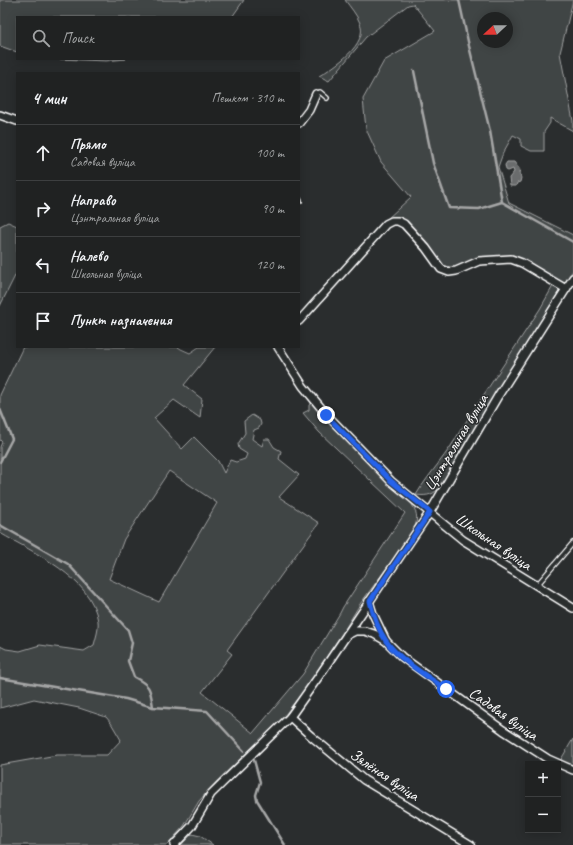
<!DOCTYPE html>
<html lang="ru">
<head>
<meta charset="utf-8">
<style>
	:root { --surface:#202222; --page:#2d2f2f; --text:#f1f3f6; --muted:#a2a4a5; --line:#3d3f40 }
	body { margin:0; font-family:Caveat,sans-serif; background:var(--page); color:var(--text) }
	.controls { position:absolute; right:12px; bottom:12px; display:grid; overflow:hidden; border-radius:0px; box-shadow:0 2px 10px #0003 }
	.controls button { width:36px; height:36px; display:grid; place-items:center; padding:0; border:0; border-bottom:1px solid var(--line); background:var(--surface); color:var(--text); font:20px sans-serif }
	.compass { position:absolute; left:477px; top:12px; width:36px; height:36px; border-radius:50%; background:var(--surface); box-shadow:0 2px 10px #0003; rotate:248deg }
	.stop { position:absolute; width:12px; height:12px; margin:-9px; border:3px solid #2563eb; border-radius:50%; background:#fff }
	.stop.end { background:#2563eb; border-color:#fff; box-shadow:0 1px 4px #0008 }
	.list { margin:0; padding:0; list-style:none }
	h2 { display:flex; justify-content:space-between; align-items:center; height:52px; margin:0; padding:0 16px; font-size:17px }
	h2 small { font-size:13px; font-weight:400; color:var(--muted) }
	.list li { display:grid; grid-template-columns:26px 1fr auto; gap:12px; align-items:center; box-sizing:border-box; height:56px; padding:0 16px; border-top:1px solid var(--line) }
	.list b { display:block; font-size:15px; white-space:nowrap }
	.list p { margin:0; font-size:13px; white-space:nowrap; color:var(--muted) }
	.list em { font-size:13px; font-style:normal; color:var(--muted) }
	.icon { flex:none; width:22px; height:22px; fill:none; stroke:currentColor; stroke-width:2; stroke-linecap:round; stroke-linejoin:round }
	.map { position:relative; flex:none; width:573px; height:845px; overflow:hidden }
	.search { position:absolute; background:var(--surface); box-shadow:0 2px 10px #0003; left:16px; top:16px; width:284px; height:44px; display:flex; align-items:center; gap:10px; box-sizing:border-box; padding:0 14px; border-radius:0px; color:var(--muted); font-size:15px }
	.panel { position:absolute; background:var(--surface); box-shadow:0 2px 10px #0003; left:16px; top:72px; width:284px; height:276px; border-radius:0px }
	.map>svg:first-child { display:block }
	.green { fill:#414445; stroke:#a0a2a2; fill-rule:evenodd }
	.water { fill:#6a6c6d; stroke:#a6a7a7 }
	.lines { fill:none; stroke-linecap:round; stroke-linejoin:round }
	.stream { stroke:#a6a7a7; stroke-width:2.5 }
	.service-casing { stroke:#fff; stroke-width:6 }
	.minor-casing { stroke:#fff; stroke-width:10 }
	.service { stroke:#2a2d2e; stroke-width:3.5 }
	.minor { stroke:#2a2d2e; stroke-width:7 }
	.route { stroke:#2563eb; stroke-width:5 }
	.labels { text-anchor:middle; stroke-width:3; stroke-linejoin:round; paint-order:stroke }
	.street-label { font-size:16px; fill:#fff; stroke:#2a2d2e }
</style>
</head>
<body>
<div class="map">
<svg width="573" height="845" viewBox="0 0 573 845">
	<rect width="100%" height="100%" fill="#2a2d2e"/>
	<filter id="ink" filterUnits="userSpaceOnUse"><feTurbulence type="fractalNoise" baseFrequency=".025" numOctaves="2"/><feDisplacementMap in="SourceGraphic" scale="8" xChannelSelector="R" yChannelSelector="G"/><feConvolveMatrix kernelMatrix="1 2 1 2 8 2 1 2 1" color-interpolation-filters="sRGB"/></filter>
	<g filter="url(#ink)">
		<g class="green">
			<polygon points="0,0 244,0 232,17 17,17 17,52 0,46"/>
			<path d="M345,0H573L560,53L573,121V131L550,118V123L544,132V151H531L521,146V139L513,135L503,153L498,167L509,203L573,235V270L565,284H562L511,257L449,269L442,266L398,218L387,219L411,197L381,162L366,129L363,99L384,61L435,31L413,4L408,5L366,37L329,81L319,76C334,67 369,44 360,23C357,15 350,7 345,0ZM483,18H507V42H483Z"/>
			<polygon points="59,59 126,59 106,61"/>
			<polygon points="8,222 17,226 17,272 0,306 0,226"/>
			<path d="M556,285L560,288V290C531,337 501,384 473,432C463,448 450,477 438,489C432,496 424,496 416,495C429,473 448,454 460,431L540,309L553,286Z"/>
			<path d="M23,347H178L181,349L190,353L199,347H215L184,385L202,399L200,418L174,400L154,418L182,449L194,437L218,461L224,473L230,460L236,462L245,459L247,454L239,449L238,444L245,433L244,421L252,415L260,420L261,424L259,428L254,430L252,439L262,446L264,439H269L274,447L281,451L279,459L299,475L279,497L319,523L227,650L232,654L202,692L253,733L303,674L340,613L343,607L405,513L319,432L303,413L309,410V405L312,403C337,431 361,458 388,483C396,491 409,498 414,508C419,517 416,525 412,534L360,604L345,629L308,685L281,720L217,781L199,801L184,826L167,845H0V765L57,755H107L121,740L111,723L106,717L79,708L34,699L0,708V646L6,649L20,651L40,645L84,651L94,645C96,637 99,629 98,621C91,577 34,553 0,533V447L2,442L0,440V395ZM169,471L217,503L159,602L109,579L124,539Z"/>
			<polygon points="573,739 573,767 560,761"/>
			<polygon points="192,834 200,836 213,845 181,845"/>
		</g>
		<polygon class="water" points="507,162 514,162 520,170 519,173 521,178 520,182 517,183 516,186 510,186 509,178 514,172 513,169 508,171 506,170 505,165"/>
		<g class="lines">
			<g class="stream">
				<polyline points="459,0 469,46 490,131 502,202 573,242"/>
				<polyline points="414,71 433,163 449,208 479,209 502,202"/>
				<polyline points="0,409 12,439 0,462"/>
				<path d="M0,525L68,564L128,630L132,643L128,661L134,677C151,686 150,688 153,707"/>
				<polyline points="0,678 126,699 153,707 207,711 244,751"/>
				<polyline points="254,760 260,782 256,795 257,800 285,845"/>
			</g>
			<g class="service-casing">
				<g id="service">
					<polyline points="316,94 320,92 327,98"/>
					<polyline points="299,199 300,201"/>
					<polyline points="537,585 573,543"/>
				</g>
			</g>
			<g class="minor-casing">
				<g id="minor">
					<polyline points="0,115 17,121"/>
					<polyline points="299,123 309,110 316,94"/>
					<polyline points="299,321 386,224 392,221 398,221 404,224 426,248 441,269 449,272 456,271 479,261 511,259 522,263 566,289"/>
					<polyline points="278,347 303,386 327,415 391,481 463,540 573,608"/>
					<polyline points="369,601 373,614 386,641"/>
					<polyline points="347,635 355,631 365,631 374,634 386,641 402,657 503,730 548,759 573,770"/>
					<polyline points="290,717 311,736 364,780 471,845"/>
					<polyline points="174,845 192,826 211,794 290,717 319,676 430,512 498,396 573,278"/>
				</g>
			</g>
			<use href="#service" class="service"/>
			<use href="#minor" class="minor"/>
		</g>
	</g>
	<g class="lines" filter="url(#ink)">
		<path class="route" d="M326,415L391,481L430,512L370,601C373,615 378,629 386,641C399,660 427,676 446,689"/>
	</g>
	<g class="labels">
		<g class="street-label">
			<text transform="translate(455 442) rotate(-59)" y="6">Цэнтральная вуліца</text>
			<text transform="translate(494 541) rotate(34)" y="6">Школьная вуліца</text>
			<text transform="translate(504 713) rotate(35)" y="6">Садовая вуліца</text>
			<text transform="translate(385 774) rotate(34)" y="6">Зялёная вуліца</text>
		</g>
	</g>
</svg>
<div class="controls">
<button>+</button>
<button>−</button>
</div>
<svg class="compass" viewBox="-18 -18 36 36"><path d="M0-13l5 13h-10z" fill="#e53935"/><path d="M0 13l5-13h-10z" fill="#a2a4a5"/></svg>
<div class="stop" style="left:446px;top:689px"></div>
<div class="stop end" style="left:326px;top:415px"></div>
<div class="search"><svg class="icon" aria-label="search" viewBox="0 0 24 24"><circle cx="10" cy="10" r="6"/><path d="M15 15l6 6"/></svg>Поиск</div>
<section class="panel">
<h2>4 мин<small>Пешком · 310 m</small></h2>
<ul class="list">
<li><svg class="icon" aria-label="ahead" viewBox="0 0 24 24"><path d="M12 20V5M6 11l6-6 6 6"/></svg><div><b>Прямо</b><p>Садовая вуліца</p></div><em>100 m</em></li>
<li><svg class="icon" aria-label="right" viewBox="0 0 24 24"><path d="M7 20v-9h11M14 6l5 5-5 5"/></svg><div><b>Направо</b><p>Цэнтральная вуліца</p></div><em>90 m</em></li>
<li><svg class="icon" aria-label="left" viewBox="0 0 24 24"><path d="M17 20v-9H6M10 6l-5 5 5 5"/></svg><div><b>Налево</b><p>Школьная вуліца</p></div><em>120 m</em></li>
<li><svg class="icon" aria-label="arrive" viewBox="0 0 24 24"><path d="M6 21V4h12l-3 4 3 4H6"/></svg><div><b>Пункт назначения</b></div></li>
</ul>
</section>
</div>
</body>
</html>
